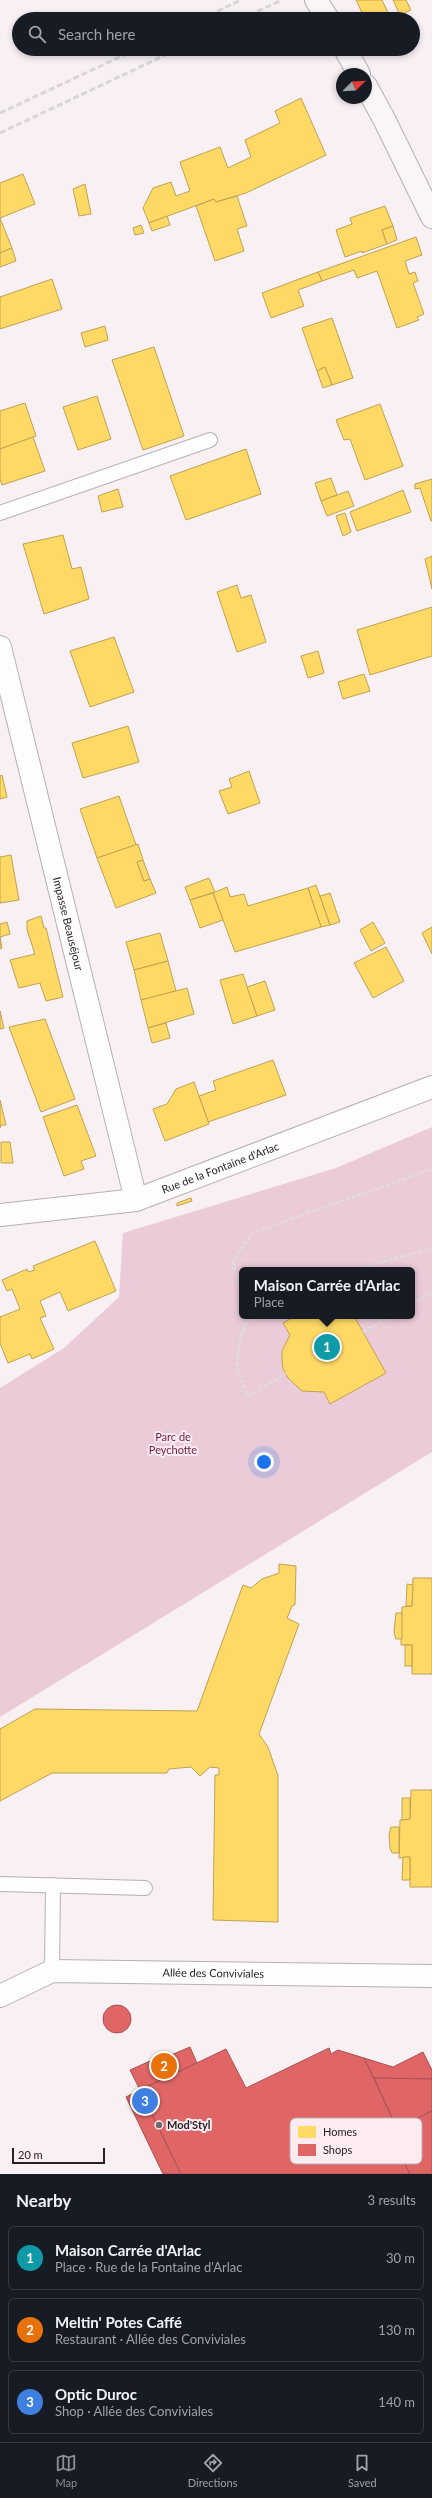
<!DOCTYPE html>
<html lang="en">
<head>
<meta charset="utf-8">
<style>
	:root { --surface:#171b24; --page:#20242c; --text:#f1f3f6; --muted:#9ea1a6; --line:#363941; --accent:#8c9099 }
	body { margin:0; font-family:Lato,sans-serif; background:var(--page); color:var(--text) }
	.compass { position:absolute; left:336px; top:68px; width:36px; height:36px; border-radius:50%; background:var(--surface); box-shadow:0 2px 6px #0003; rotate:66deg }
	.scale { position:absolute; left:12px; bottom:10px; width:93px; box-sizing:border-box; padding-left:4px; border:2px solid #282123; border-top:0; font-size:11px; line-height:14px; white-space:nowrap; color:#282123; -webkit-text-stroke:3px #fcecf2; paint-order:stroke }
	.you { position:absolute; left:264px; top:1462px; width:14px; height:14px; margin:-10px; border:3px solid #fff; border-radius:50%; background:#1a73e8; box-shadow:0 0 0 6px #1a73e833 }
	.badge { display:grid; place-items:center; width:26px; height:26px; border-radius:50%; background:var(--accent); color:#fff; font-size:13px; font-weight:700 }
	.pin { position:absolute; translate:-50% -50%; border:2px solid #fff; box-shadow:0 1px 4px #0006 }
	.popup { position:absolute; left:239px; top:1267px; width:176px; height:52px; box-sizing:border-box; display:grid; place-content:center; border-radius:6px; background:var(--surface); filter:drop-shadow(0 1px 3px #0005); font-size:13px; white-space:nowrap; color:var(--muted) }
	.popup b { font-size:15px; color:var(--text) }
	.popup::after { content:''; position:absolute; left:50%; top:100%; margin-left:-8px; border:8px solid transparent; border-top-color:var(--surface) }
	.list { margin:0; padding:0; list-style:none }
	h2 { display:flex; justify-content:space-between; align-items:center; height:52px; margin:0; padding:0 16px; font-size:17px }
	h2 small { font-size:13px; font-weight:400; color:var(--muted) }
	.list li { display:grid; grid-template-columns:26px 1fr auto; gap:12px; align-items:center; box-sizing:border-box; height:64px; margin:0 8px 8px; padding:0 8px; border:1px solid var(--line); border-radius:6px }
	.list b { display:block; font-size:15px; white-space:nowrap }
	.list p { margin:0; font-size:13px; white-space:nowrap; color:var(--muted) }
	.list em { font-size:13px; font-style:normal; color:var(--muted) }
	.icon { flex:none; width:22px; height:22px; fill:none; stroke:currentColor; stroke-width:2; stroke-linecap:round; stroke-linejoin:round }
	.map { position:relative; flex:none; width:432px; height:2174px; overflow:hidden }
	.search { position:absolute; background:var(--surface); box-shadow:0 2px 6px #0003; left:12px; right:12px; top:12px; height:44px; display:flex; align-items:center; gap:10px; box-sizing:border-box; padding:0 14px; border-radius:22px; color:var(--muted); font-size:15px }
	.sheet { height:268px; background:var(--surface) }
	nav { display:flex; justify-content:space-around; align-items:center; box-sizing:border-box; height:56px; border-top:1px solid var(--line); background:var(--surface); font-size:11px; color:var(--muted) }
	nav a { display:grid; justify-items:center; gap:2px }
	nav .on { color:var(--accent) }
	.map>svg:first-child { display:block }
	.green { fill:#eccbd8; fill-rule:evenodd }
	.homes { fill:#ffd966; stroke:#bea252 }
	.shops { fill:#e06666; stroke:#a95152 }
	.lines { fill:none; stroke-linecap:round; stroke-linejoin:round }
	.lane-casing { stroke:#b7b0b2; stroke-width:16 }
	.street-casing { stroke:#b7b0b2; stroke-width:24 }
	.secondary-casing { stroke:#b7b0b2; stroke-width:24 }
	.path { stroke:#dedcdc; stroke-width:2.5; stroke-dasharray:4 2; stroke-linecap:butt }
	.lane { stroke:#fefdfd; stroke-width:14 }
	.street { stroke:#fefdfd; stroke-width:22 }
	.secondary { stroke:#faf5f7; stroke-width:22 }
	.rail { stroke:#d9d6d7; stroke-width:3; stroke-dasharray:6 3; stroke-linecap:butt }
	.poi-dot { fill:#71696c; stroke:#fcecf2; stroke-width:1.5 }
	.labels { text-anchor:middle; stroke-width:4; stroke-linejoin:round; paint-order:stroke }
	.street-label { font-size:11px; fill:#282123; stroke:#fcecf2 }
	.park-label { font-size:11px; fill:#6c1c45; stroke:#fcecf2 }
	.poi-label { font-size:11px; font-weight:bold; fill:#282123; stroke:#fcecf2; text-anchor:start }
	.key { fill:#fcecf2; stroke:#bcafb4; stroke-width:1 }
	.key-label { font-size:11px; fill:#282123 }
</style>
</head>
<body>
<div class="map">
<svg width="432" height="2174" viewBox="0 0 432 2174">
	<rect width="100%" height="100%" fill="#f8f0f3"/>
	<path class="green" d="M432,1127V1452L0,1717V1388L64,1348L119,1297L123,1233L336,1168ZM242,1270H412V1316H242Z"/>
	<g class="homes">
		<polygon points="356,0 382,0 391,19 365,19"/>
		<polygon points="393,0 406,0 411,10 400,15"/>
		<polygon points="301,98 326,155 246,193 216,202 214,199 149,223 143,208 153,188 171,182 176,196 190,191 180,162 220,147 228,168 251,157 245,140 280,123 275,111"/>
		<polygon points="23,174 35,204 0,218 0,183"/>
		<polygon points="85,184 91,214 79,216 73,189"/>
		<polygon points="237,196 247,226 237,229 244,251 215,261 196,206 214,199 216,202"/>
		<polygon points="385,206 393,226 382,230 387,244 362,253 362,251 345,257 336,230 352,224 350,218"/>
		<polygon points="167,216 170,225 152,231 149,223"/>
		<polygon points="0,218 12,248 0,253"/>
		<polygon points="141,225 144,233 135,235 133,228"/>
		<polygon points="393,226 397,240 387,244 382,230"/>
		<polygon points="416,237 422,255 405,261 409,274 415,272 418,281 413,283 424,314 417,317 419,320 397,328 377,271 357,278 354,270 322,281 318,272"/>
		<polygon points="12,248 16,261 0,267 0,253"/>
		<polygon points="318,272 322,281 298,290 304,306 271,318 262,293"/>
		<polygon points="52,279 62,309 0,329 0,297"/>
		<polygon points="332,318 353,378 332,385 325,367 317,371 302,328"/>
		<polygon points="105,326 108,340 85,347 81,333"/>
		<polygon points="154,347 184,436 143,450 112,360"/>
		<polygon points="325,367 332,385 323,388 317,371"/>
		<polygon points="97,396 111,439 78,450 63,407"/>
		<polygon points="25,403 36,436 0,449 0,411"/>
		<polygon points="380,404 403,466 365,480 350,439 344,440 336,420"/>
		<polygon points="33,437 45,471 2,485 0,479 0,449"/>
		<polygon points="246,449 261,494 186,520 170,476"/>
		<polygon points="331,478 337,495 321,501 315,483"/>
		<polygon points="432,479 432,521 431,521 420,488 415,489 415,484"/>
		<polygon points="118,489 123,507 102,512 98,496"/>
		<polygon points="403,490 411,512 357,531 350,512"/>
		<polygon points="348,491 354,506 327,516 321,501"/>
		<polygon points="345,513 351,532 343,536 336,516"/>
		<polygon points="63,535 72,569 81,567 89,599 44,614 23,544"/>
		<polygon points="432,556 432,589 425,559"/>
		<polygon points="237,585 241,598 251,595 266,642 237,652 217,592"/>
		<polygon points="432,607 432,656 370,675 357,630"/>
		<polygon points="114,637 134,692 90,707 70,651"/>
		<polygon points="318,651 324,673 308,678 301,656"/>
		<polygon points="364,674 370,691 343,699 338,682"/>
		<polygon points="128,726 139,762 83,778 72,743"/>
		<polygon points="249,771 260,803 228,814 219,791 232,787 229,779"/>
		<polygon points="2,775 7,797 0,799 0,776"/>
		<polygon points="119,796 136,845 97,858 80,809"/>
		<polygon points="138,844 143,860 137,862 144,881 150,879 156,893 116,908 97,858"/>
		<polygon points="11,855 19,900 0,903 0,857"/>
		<polygon points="143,860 150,879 144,881 137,862"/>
		<polygon points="209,878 215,892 190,900 185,887"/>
		<polygon points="316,885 330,925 321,927 308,888"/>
		<polygon points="227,887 230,897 244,894 248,906 308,888 321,927 235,952 213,893"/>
		<polygon points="213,893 223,920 200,928 190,900"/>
		<polygon points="330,893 340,922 330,925 320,896"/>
		<polygon points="41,916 44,928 46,928 63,997 46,1001 40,983 19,988 10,960 35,954 27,930 27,921"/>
		<polygon points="7,922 10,934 0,937 2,948 0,949 0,924"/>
		<polygon points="373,922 385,943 371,951 360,930"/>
		<polygon points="432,927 432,954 422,933"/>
		<polygon points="160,933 168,961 134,970 126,942"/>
		<polygon points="386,947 404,981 373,998 354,963"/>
		<polygon points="168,961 176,991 141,1000 134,970"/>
		<polygon points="243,974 257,1016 233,1024 220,980"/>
		<polygon points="265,981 275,1010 257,1016 247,987"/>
		<polygon points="187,988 194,1014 148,1028 141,1000"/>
		<polygon points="0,1011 4,1028 0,1029"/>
		<polygon points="45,1019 75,1099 41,1112 9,1027"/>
		<polygon points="166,1023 170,1038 152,1043 148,1028"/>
		<polygon points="273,1060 286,1095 208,1122 199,1096 216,1090 213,1081"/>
		<polygon points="194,1082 209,1124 165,1141 153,1109 167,1104 176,1089"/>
		<polygon points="0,1100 6,1125 1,1125 0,1128"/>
		<polygon points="77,1105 96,1156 81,1161 84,1169 64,1176 43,1117"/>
		<polygon points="1,1142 10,1142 13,1163 1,1163"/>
		<polygon points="191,1198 192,1201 177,1206 177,1203"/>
		<polygon points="95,1241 116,1291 68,1311 60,1292 40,1301 46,1316 40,1318 54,1349 32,1359 30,1354 8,1363 0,1343 0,1317 20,1309 12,1289 7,1291 2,1280 27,1269 28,1272 35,1270 33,1266"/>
		<polygon points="296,1316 354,1316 386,1373 330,1404 324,1392 302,1391 288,1378 283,1369 282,1360 282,1351 290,1335 283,1323"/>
		<polygon points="279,1564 296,1566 295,1605 292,1606 287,1618 299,1624 259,1734 268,1747 278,1776 278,1922 213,1920 215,1775 219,1775 219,1768 210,1767 200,1776 191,1767 169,1769 167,1773 52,1773 0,1801 0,1729 35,1709 197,1711 243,1585 251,1588 262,1579 279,1573"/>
		<polygon points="413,1578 432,1578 432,1674 412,1674 412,1645 401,1645 402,1607 412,1606"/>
		<polygon points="407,1584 413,1585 412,1606 406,1606"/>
		<polygon points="396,1613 402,1613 402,1639 396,1639 394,1632"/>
		<rect x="405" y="1645" width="7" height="21"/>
		<polygon points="411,1790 432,1790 432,1887 410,1887 410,1857 399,1858 400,1820 410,1819"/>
		<polygon points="402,1798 410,1798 410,1819 402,1820"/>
		<polygon points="391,1827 399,1827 399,1853 392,1853 390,1848 389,1835"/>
		<polygon points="403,1857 410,1857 410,1880 402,1880"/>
	</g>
	<g class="shops">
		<circle cx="117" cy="2019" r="14"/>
		<polygon points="190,2047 197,2063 140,2090 130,2070 168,2053 171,2055"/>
		<polygon points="329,2048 331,2054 338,2050 364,2058 397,2128 389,2132 410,2174 181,2174 140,2090 226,2049 246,2088"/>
		<polygon points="423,2052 432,2070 432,2079 374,2078 364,2058 393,2067"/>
		<polygon points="374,2078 432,2079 432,2111 397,2128"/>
		<polygon points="140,2090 181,2174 163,2174 126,2097"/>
		<polygon points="432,2111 432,2174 410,2174 389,2132"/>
	</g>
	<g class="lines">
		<g class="lane-casing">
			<g id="lane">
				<polyline points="0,513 210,440"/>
				<polyline points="0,1884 145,1888"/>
				<polyline points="52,1971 53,1885"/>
			</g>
		</g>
		<g class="street-casing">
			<g id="street">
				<path id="s1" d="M0,647L136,1200"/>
				<path id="s2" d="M0,1215L136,1200L432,1087"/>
				<path id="s3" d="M0,1996L52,1971L432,1976"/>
			</g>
		</g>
		<g class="secondary-casing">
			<g id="secondary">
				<polyline points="316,0 328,19"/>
				<polyline points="345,49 359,74"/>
				<polyline points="366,86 384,119 432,217"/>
			</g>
		</g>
		<g class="path">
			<polyline points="354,1270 432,1248"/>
			<polyline points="242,1294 233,1261 252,1233 432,1169"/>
			<polyline points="412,1304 432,1292"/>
			<polyline points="245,1316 246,1323"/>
			<polyline points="258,1316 246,1323 240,1340 237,1360 238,1371 248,1396 286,1374"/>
			<polyline points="363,1332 391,1316"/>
		</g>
		<use href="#lane" class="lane"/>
		<use href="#street" class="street"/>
		<use href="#secondary" class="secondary"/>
		<g class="rail">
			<polyline points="201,19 241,0"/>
			<polyline points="241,19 282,0"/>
			<polyline points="0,113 137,49"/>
			<polyline points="0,133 178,49"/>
		</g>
	</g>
	<circle class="poi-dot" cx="159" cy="2125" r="4"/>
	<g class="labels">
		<g class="street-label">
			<text dy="4" stroke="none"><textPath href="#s1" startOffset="285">Impasse Beauséjour</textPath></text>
			<text dy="4" stroke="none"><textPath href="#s2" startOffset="227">Rue de la Fontaine d'Arlac</textPath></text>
			<text dy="4" stroke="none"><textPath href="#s3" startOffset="219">Allée des Conviviales</textPath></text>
		</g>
		<g class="park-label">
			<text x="173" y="1441">Parc de<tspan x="173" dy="13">Peychotte</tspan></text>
		</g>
		<g class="poi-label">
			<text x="167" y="2129">Mod'Styl</text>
		</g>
	</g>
	<rect x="290" y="2118" width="132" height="46" rx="6" class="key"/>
	<rect x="298" y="2126" width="18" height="12" fill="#ffd966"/>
	<rect x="298" y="2144" width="18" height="12" fill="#e06666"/>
	<g class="key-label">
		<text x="323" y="2136">Homes</text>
		<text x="323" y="2154">Shops</text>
	</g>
</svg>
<svg class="compass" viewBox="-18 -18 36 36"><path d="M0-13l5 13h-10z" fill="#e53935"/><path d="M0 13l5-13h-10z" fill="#9ea1a6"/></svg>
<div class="scale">20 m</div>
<div class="you"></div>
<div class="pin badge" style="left:327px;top:1347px;background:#0f9aa8">1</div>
<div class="popup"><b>Maison Carrée d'Arlac</b>Place</div>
<div class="pin badge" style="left:164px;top:2066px;background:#e8710a">2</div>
<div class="pin badge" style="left:145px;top:2101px;background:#3f7fe0">3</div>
<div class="search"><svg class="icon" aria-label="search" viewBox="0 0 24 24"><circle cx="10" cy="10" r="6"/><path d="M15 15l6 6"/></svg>Search here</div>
</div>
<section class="sheet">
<h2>Nearby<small>3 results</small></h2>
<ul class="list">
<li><span class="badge" style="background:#0f9aa8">1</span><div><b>Maison Carrée d'Arlac</b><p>Place · Rue de la Fontaine d'Arlac</p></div><em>30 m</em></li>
<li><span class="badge" style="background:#e8710a">2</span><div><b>Meltin' Potes Caffé</b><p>Restaurant · Allée des Conviviales</p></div><em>130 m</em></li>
<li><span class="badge" style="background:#3f7fe0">3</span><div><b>Optic Duroc</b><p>Shop · Allée des Conviviales</p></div><em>140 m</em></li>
</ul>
</section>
<nav>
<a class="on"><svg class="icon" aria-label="map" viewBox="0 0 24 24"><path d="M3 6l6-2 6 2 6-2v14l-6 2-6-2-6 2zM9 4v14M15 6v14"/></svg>Map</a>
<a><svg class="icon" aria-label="directions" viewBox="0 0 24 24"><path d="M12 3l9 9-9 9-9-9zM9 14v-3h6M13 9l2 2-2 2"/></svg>Directions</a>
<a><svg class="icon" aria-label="saved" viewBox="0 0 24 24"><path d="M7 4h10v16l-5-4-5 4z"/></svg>Saved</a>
</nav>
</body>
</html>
